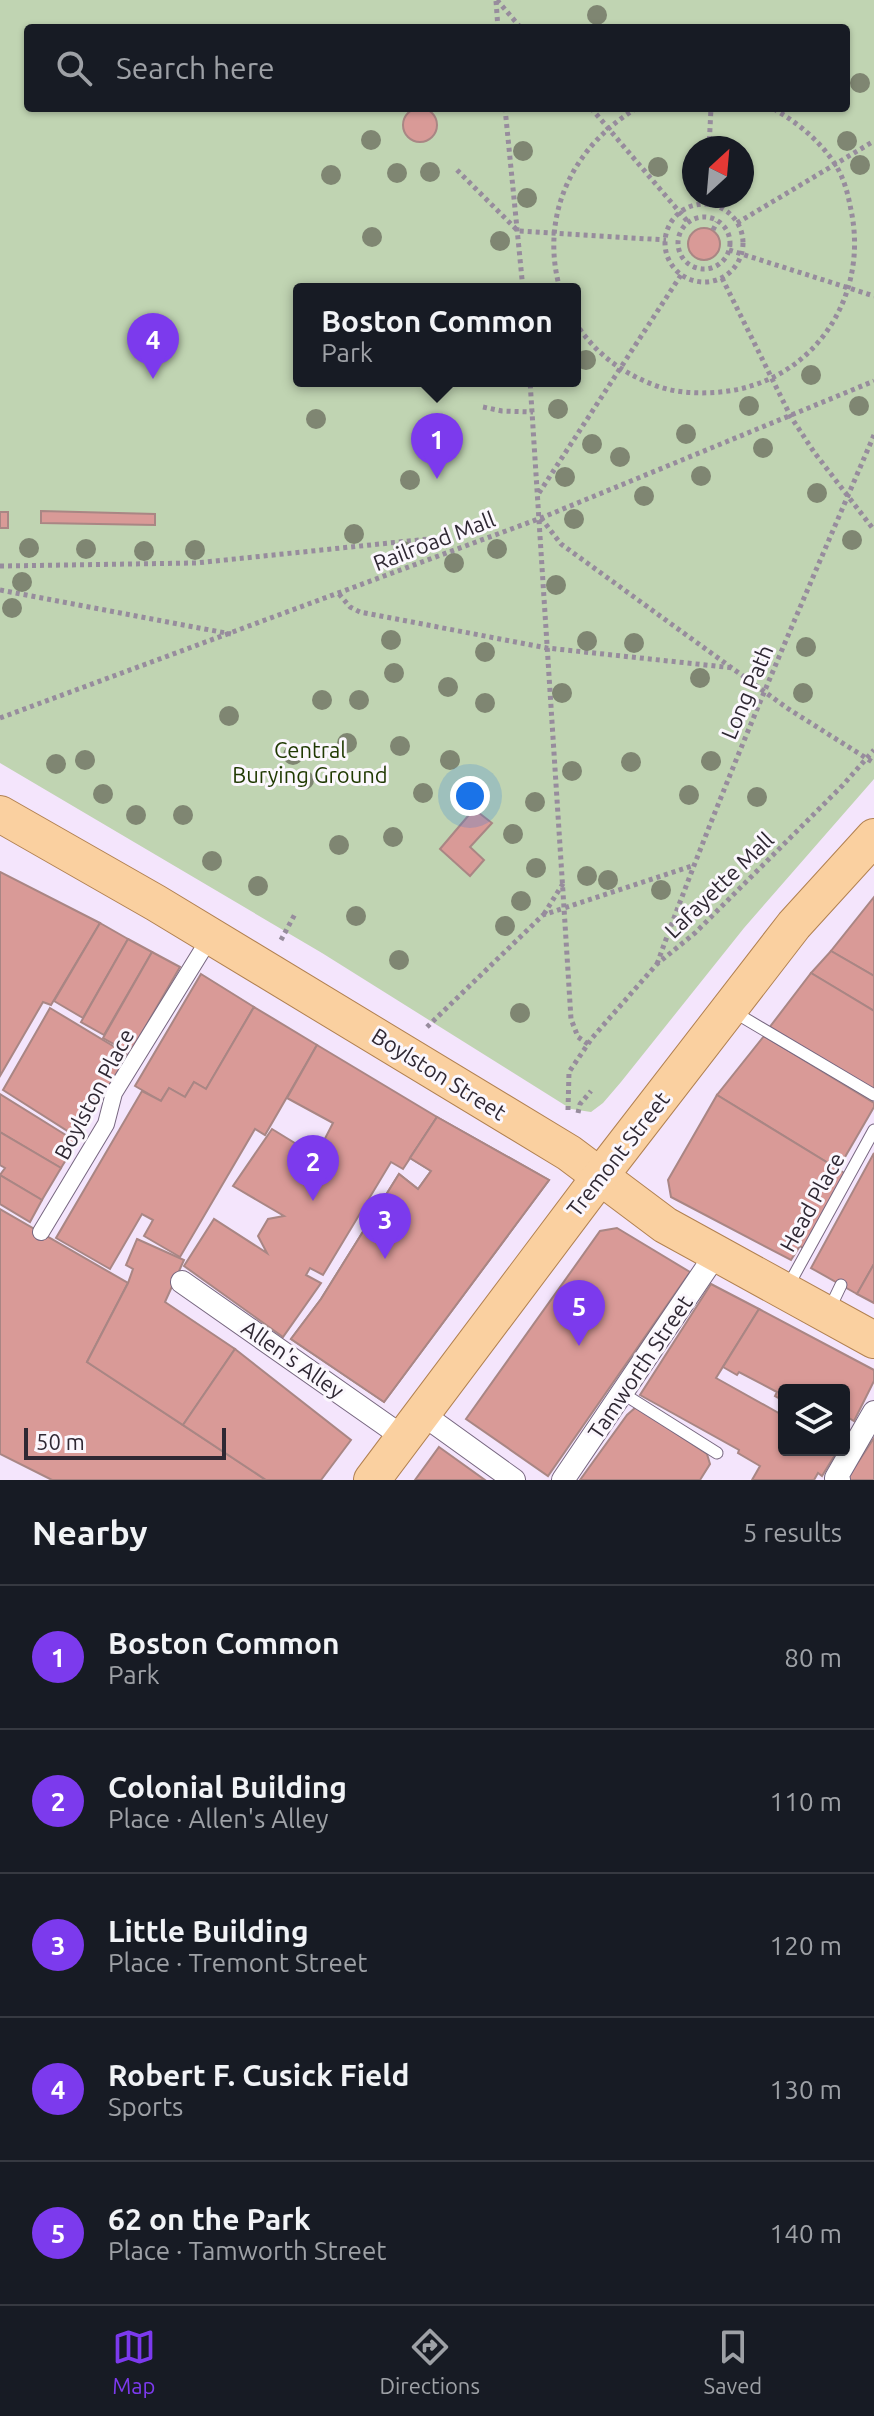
<!DOCTYPE html>
<html lang="en">
<head>
<meta charset="utf-8">
<style>
	:root { --surface:#171b24; --page:#20242c; --text:#f1f3f6; --muted:#9ea1a6; --line:#363941; --accent:#7c3aed }
	body { margin:0; font-family:Ubuntu,sans-serif; background:var(--page); color:var(--text) }
	.controls { position:absolute; right:24px; bottom:24px; display:grid; overflow:hidden; border-radius:8px; box-shadow:0 2px 6px #0004 }
	.controls button { width:72px; height:72px; display:grid; place-items:center; padding:0; border:0; border-bottom:2px solid var(--line); background:var(--surface); color:var(--text); font:40px sans-serif }
	.compass { position:absolute; left:682px; top:136px; width:72px; height:72px; border-radius:50%; background:var(--surface); box-shadow:0 2px 6px #0004; rotate:26deg }
	.scale { position:absolute; left:24px; bottom:20px; width:202px; box-sizing:border-box; padding-left:8px; border:4px solid #2f2833; border-top:0; font-size:22px; line-height:28px; white-space:nowrap; color:#2f2833; -webkit-text-stroke:6px #fbf7fd; paint-order:stroke }
	.you { position:absolute; left:470px; top:796px; width:28px; height:28px; margin:-20px; border:6px solid #fff; border-radius:50%; background:#1a73e8; box-shadow:0 0 0 12px #1a73e833 }
	.badge { display:grid; place-items:center; width:52px; height:52px; border-radius:50%; background:var(--accent); color:#fff; font-size:26px; font-weight:700 }
	.pin { position:absolute; translate:-50% -66px; filter:drop-shadow(0 2px 4px #0008) }
	.pin::after { content:''; position:absolute; top:42px; width:28px; height:24px; background:inherit; clip-path:polygon(0 0,100% 0,50% 100%) }
	.popup { position:absolute; left:293px; top:283px; width:288px; height:104px; box-sizing:border-box; display:grid; place-content:center; border-radius:8px; background:var(--surface); filter:drop-shadow(0 2px 6px #0005); font-size:26px; white-space:nowrap; color:var(--muted) }
	.popup b { font-size:30px; color:var(--text) }
	.popup::after { content:''; position:absolute; left:50%; top:100%; margin-left:-16px; border:16px solid transparent; border-top-color:var(--surface) }
	.list { margin:0; padding:0; list-style:none }
	h2 { display:flex; justify-content:space-between; align-items:center; height:104px; margin:0; padding:0 32px; font-size:34px }
	h2 small { font-size:26px; font-weight:400; color:var(--muted) }
	.list li { display:grid; grid-template-columns:52px 1fr auto; gap:24px; align-items:center; box-sizing:border-box; height:144px; padding:0 32px; border-top:2px solid var(--line) }
	.list b { display:block; font-size:30px; white-space:nowrap }
	.list p { margin:0; font-size:26px; white-space:nowrap; color:var(--muted) }
	.list em { font-size:26px; font-style:normal; color:var(--muted) }
	.icon { flex:none; width:44px; height:44px; fill:none; stroke:currentColor; stroke-width:2; stroke-linecap:round; stroke-linejoin:round }
	.map { position:relative; flex:none; width:874px; height:1480px; overflow:hidden }
	.search { position:absolute; background:var(--surface); box-shadow:0 2px 6px #0004; left:24px; right:24px; top:24px; height:88px; display:flex; align-items:center; gap:20px; box-sizing:border-box; padding:0 28px; border-radius:8px; color:var(--muted); font-size:30px }
	.sheet { height:824px; background:var(--surface) }
	nav { display:flex; justify-content:space-around; align-items:center; box-sizing:border-box; height:112px; border-top:2px solid var(--line); background:var(--surface); font-size:22px; color:var(--muted) }
	nav a { display:grid; justify-items:center; gap:4px }
	nav .on { color:var(--accent) }
	.map>svg:first-child { display:block }
	.green { fill:#c0d4b2; fill-rule:evenodd }
	.building { fill:#d99a97; stroke:#a98684; stroke-width:2; fill-rule:evenodd }
	.lines { fill:none; stroke-linecap:round; stroke-linejoin:round }
	.service-casing { stroke:#776780; stroke-width:13 }
	.pedestrian-casing { stroke:#776780; stroke-width:18 }
	.minor-casing { stroke:#776780; stroke-width:24 }
	.primary-casing { stroke:#b18151; stroke-width:38 }
	.path { stroke:#978c9d; stroke-width:5; stroke-dasharray:4 4; stroke-linecap:butt }
	.service { stroke:#fff; stroke-width:11 }
	.pedestrian { stroke:#fff; stroke-width:16 }
	.minor { stroke:#fff; stroke-width:22 }
	.primary { stroke:#fad0a0; stroke-width:36 }
	.tree { fill:#7f8672 }
	.labels { text-anchor:middle; stroke-width:6; stroke-linejoin:round; paint-order:stroke }
	.street-label { font-size:22px; fill:#2f2833; stroke:#fbf7fd }
	.park-label { font-size:22px; fill:#1f3901; stroke:#fbf7fd }
</style>
</head>
<body>
<div class="map">
<svg width="874" height="1480" viewBox="0 0 874 1480">
	<rect width="100%" height="100%" fill="#f4e5fc"/>
	<path class="green" d="M0,0H874V779L744,928L621,1082L603,1103L591,1112L571,1109L322,953L0,763ZM28,28H846V108H28ZM694,148H742V196H694ZM299,289H575V381H299Z"/>
	<g class="building">
		<circle cx="420" cy="125" r="17"/>
		<circle cx="704" cy="244" r="16"/>
		<polygon points="41,511 155,514 155,525 41,523"/>
		<rect x="0" y="512" width="8" height="16"/>
		<polygon points="474,809 492,823 470,847 484,860 470,876 440,849"/>
		<polygon points="0,872 100,923 51,1005 43,1002 0,1076"/>
		<polygon points="874,897 874,976 831,951"/>
		<polygon points="100,923 128,939 83,1018 54,1001"/>
		<polygon points="128,939 152,952 104,1035 81,1022"/>
		<polygon points="831,951 874,976 874,1011 811,973"/>
		<polygon points="152,952 180,967 130,1053 103,1038"/>
		<polygon points="811,973 874,1011 874,1090 769,1028"/>
		<polygon points="201,974 254,1007 206,1089 194,1082 185,1097 169,1088 161,1101 135,1086"/>
		<polygon points="254,1007 317,1045 265,1135 255,1129 180,1257 144,1236 153,1220 142,1214 110,1269 56,1238 142,1091 161,1101 169,1088 185,1097 194,1082 206,1089"/>
		<polygon points="50,1008 128,1055 77,1137 3,1090"/>
		<polygon points="764,1036 874,1103 874,1107 838,1169 717,1095"/>
		<polygon points="317,1045 437,1117 403,1169 391,1162 323,1275 310,1268 306,1275 321,1283 283,1337 184,1266 214,1219 267,1253 258,1236 268,1219 284,1216 233,1186 272,1129 316,1156 333,1123 287,1098"/>
		<polygon points="0,1094 77,1142 61,1168 0,1132"/>
		<polygon points="717,1095 846,1174 804,1249 800,1246 791,1260 671,1197 668,1180"/>
		<path d="M437,1117L549,1180L384,1402L291,1339L321,1299L399,1174L418,1189L431,1171L410,1158ZM479,1192L491,1201L470,1231L456,1223L457,1213L471,1194ZM429,1250H436L446,1258L440,1265L434,1260L419,1280L429,1287L425,1291L413,1281V1274ZM393,1310L406,1318L381,1352L368,1341L366,1333L383,1312Z"/>
		<polygon points="437,1117 549,1180 384,1402 291,1339 321,1299 399,1174 418,1189 431,1171 410,1158"/>
		<polygon points="0,1132 61,1168 42,1200 0,1175 5,1168 0,1165"/>
		<polygon points="874,1153 874,1264 857,1294 811,1268"/>
		<polygon points="0,1175 42,1200 30,1222 0,1204"/>
		<polygon points="0,1209 128,1283 87,1362 266,1480 52,1480 0,1454"/>
		<polygon points="617,1228 690,1272 548,1476 466,1419 600,1231"/>
		<polygon points="137,1239 184,1260 165,1302 235,1349 183,1425 87,1362 128,1283 133,1269 126,1265"/>
		<polygon points="874,1264 874,1303 857,1294"/>
		<polygon points="711,1284 759,1309 716,1378 784,1416 784,1450 838,1450 822,1476 818,1473 814,1480 752,1480 760,1466 738,1453 739,1450 640,1395"/>
		<polygon points="759,1309 874,1370 874,1381 854,1421 844,1415 844,1390 784,1390 784,1401 775,1396 777,1392 739,1372 737,1375 723,1367"/>
		<polygon points="235,1349 351,1440 321,1480 266,1480 183,1425"/>
		<polygon points="636,1407 707,1454 710,1464 700,1480 580,1480 627,1415"/>
		<polygon points="874,1438 874,1480 849,1480 847,1479"/>
		<polygon points="439,1447 485,1480 415,1480"/>
	</g>
	<g class="lines">
		<g class="service-casing">
			<g id="service">
				<polyline points="734,1012 874,1095"/>
				<polyline points="787,1288 874,1130"/>
				<polyline points="829,1310 841,1285"/>
				<polyline points="622,1393 717,1453"/>
			</g>
		</g>
		<g class="pedestrian-casing">
			<polyline id="pedestrian" points="41,1232 106,1124 114,1093 211,936"/>
		</g>
		<g class="minor-casing">
			<g id="minor">
				<polyline points="182,1282 403,1437"/>
				<polyline points="421,1413 514,1480"/>
				<polyline points="563,1480 716,1254"/>
				<polyline points="839,1480 836,1478 874,1412"/>
			</g>
		</g>
		<g class="primary-casing">
			<g id="primary">
				<polyline points="0,814 156,903 569,1153 665,1225 874,1340"/>
				<polyline points="372,1480 611,1162 794,925 874,837"/>
			</g>
		</g>
		<g class="path">
			<polyline points="497,0 521,28"/>
			<polyline points="496,1 498,28"/>
			<polyline points="505,108 523,289"/>
			<polyline points="591,108 688,222"/>
			<polyline points="709,148 711,108"/>
			<polyline points="457,170 518,231 666,240"/>
			<circle cx="704" cy="243" r="39"/>
			<polyline points="707,205 707,196"/>
			<circle cx="704" cy="243" r="26"/>
			<polyline points="737,223 874,141"/>
			<polyline points="713,230 717,222"/>
			<polyline points="729,250 874,296"/>
			<polyline points="722,278 791,417 814,452 874,530"/>
			<path d="M560,289C539,215 573,146 637,108"/>
			<path d="M575,322C594,352 620,372 654,385C675,393 698,394 720,392C811,384 870,299 851,210C848,194 844,178 835,164C819,140 797,122 772,108"/>
			<polyline points="483,407 502,411 533,412"/>
			<polyline points="539,493 681,275"/>
			<polyline points="541,518 561,544 787,708 874,763"/>
			<polyline points="0,566 196,563 428,539 444,542 451,550"/>
			<polyline points="0,590 231,634"/>
			<polyline points="339,594 350,607 360,612 547,648 734,668"/>
			<polyline points="0,718 541,518 874,381"/>
			<polyline points="544,914 564,882"/>
			<polyline points="281,940 295,914"/>
			<path d="M657,964C722,785 799,610 874,435"/>
			<polyline points="427,1027 543,915 564,908 530,381"/>
			<polyline points="588,1044 578,1037 571,1019 564,908 692,866"/>
			<polyline points="568,1110 569,1072 592,1038 657,964 695,933 843,785 874,750"/>
			<polyline points="578,1113 580,1104 591,1091"/>
		</g>
		<use href="#service" class="service"/>
		<use href="#pedestrian" class="pedestrian"/>
		<use href="#minor" class="minor"/>
		<use href="#primary" class="primary"/>
	</g>
	<g class="tree">
		<circle cx="597" cy="15" r="10"/>
		<circle cx="860" cy="83" r="10"/>
		<circle cx="371" cy="140" r="10"/>
		<circle cx="847" cy="141" r="10"/>
		<circle cx="523" cy="151" r="10"/>
		<circle cx="860" cy="165" r="10"/>
		<circle cx="658" cy="167" r="10"/>
		<circle cx="430" cy="172" r="10"/>
		<circle cx="397" cy="173" r="10"/>
		<circle cx="331" cy="175" r="10"/>
		<circle cx="527" cy="198" r="10"/>
		<circle cx="372" cy="237" r="10"/>
		<circle cx="500" cy="241" r="10"/>
		<circle cx="586" cy="360" r="10"/>
		<circle cx="811" cy="375" r="10"/>
		<circle cx="749" cy="406" r="10"/>
		<circle cx="859" cy="406" r="10"/>
		<circle cx="558" cy="409" r="10"/>
		<circle cx="316" cy="419" r="10"/>
		<circle cx="686" cy="434" r="10"/>
		<circle cx="592" cy="444" r="10"/>
		<circle cx="763" cy="448" r="10"/>
		<circle cx="620" cy="457" r="10"/>
		<circle cx="701" cy="476" r="10"/>
		<circle cx="565" cy="477" r="10"/>
		<circle cx="410" cy="480" r="10"/>
		<circle cx="817" cy="493" r="10"/>
		<circle cx="644" cy="496" r="10"/>
		<circle cx="574" cy="519" r="10"/>
		<circle cx="354" cy="534" r="10"/>
		<circle cx="852" cy="540" r="10"/>
		<circle cx="29" cy="548" r="10"/>
		<circle cx="86" cy="549" r="10"/>
		<circle cx="497" cy="549" r="10"/>
		<circle cx="195" cy="550" r="10"/>
		<circle cx="144" cy="551" r="10"/>
		<circle cx="403" cy="551" r="10"/>
		<circle cx="454" cy="563" r="10"/>
		<circle cx="22" cy="582" r="10"/>
		<circle cx="556" cy="585" r="10"/>
		<circle cx="12" cy="608" r="10"/>
		<circle cx="391" cy="640" r="10"/>
		<circle cx="587" cy="641" r="10"/>
		<circle cx="634" cy="643" r="10"/>
		<circle cx="806" cy="647" r="10"/>
		<circle cx="485" cy="652" r="10"/>
		<circle cx="394" cy="673" r="10"/>
		<circle cx="700" cy="678" r="10"/>
		<circle cx="448" cy="687" r="10"/>
		<circle cx="562" cy="693" r="10"/>
		<circle cx="803" cy="693" r="10"/>
		<circle cx="322" cy="700" r="10"/>
		<circle cx="359" cy="700" r="10"/>
		<circle cx="485" cy="703" r="10"/>
		<circle cx="229" cy="716" r="10"/>
		<circle cx="347" cy="743" r="10"/>
		<circle cx="400" cy="746" r="10"/>
		<circle cx="293" cy="755" r="10"/>
		<circle cx="85" cy="760" r="10"/>
		<circle cx="450" cy="760" r="10"/>
		<circle cx="711" cy="761" r="10"/>
		<circle cx="631" cy="762" r="10"/>
		<circle cx="56" cy="764" r="10"/>
		<circle cx="572" cy="771" r="10"/>
		<circle cx="304" cy="780" r="10"/>
		<circle cx="423" cy="793" r="10"/>
		<circle cx="103" cy="794" r="10"/>
		<circle cx="689" cy="795" r="10"/>
		<circle cx="757" cy="797" r="10"/>
		<circle cx="535" cy="802" r="10"/>
		<circle cx="136" cy="815" r="10"/>
		<circle cx="183" cy="815" r="10"/>
		<circle cx="513" cy="834" r="10"/>
		<circle cx="393" cy="837" r="10"/>
		<circle cx="339" cy="845" r="10"/>
		<circle cx="212" cy="861" r="10"/>
		<circle cx="536" cy="868" r="10"/>
		<circle cx="587" cy="876" r="10"/>
		<circle cx="608" cy="880" r="10"/>
		<circle cx="258" cy="886" r="10"/>
		<circle cx="661" cy="890" r="10"/>
		<circle cx="521" cy="901" r="10"/>
		<circle cx="356" cy="916" r="10"/>
		<circle cx="505" cy="926" r="10"/>
		<circle cx="399" cy="960" r="10"/>
		<circle cx="520" cy="1013" r="10"/>
	</g>
	<g class="labels">
		<g class="street-label">
			<text transform="translate(434 541) rotate(-21)" y="8">Railroad Mall</text>
			<text transform="translate(747 692) rotate(-67)" y="8">Long Path</text>
			<text transform="translate(719 885) rotate(-44)" y="8">Lafayette Mall</text>
			<text transform="translate(439 1074) rotate(32)" y="8">Boylston Street</text>
			<text transform="translate(94 1094) rotate(-62)" y="8">Boylston Place</text>
			<text transform="translate(618 1154) rotate(-52)" y="8">Tremont Street</text>
			<text transform="translate(812 1202) rotate(-61)" y="8">Head Place</text>
			<text transform="translate(293 1359) rotate(35)" y="8">Allen's Alley</text>
			<text transform="translate(640 1367) rotate(-56)" y="8">Tamworth Street</text>
		</g>
		<g class="park-label">
			<text x="310" y="758">Central<tspan x="310" dy="25">Burying Ground</tspan></text>
		</g>
	</g>
</svg>
<div class="controls">
<button><svg class="icon" aria-label="layers" viewBox="0 0 24 24"><path d="M12 4l9 5-9 5-9-5zM3 14l9 5 9-5"/></svg></button>
</div>
<svg class="compass" viewBox="-18 -18 36 36"><path d="M0-13l5 13h-10z" fill="#e53935"/><path d="M0 13l5-13h-10z" fill="#9ea1a6"/></svg>
<div class="scale">50 m</div>
<div class="you"></div>
<div class="pin badge" style="left:437px;top:479px">1</div>
<div class="popup"><b>Boston Common</b>Park</div>
<div class="pin badge" style="left:313px;top:1201px">2</div>
<div class="pin badge" style="left:385px;top:1259px">3</div>
<div class="pin badge" style="left:153px;top:379px">4</div>
<div class="pin badge" style="left:579px;top:1346px">5</div>
<div class="search"><svg class="icon" aria-label="search" viewBox="0 0 24 24"><circle cx="10" cy="10" r="6"/><path d="M15 15l6 6"/></svg>Search here</div>
</div>
<section class="sheet">
<h2>Nearby<small>5 results</small></h2>
<ul class="list">
<li><span class="badge">1</span><div><b>Boston Common</b><p>Park</p></div><em>80 m</em></li>
<li><span class="badge">2</span><div><b>Colonial Building</b><p>Place · Allen's Alley</p></div><em>110 m</em></li>
<li><span class="badge">3</span><div><b>Little Building</b><p>Place · Tremont Street</p></div><em>120 m</em></li>
<li><span class="badge">4</span><div><b>Robert F. Cusick Field</b><p>Sports</p></div><em>130 m</em></li>
<li><span class="badge">5</span><div><b>62 on the Park</b><p>Place · Tamworth Street</p></div><em>140 m</em></li>
</ul>
</section>
<nav>
<a class="on"><svg class="icon" aria-label="map" viewBox="0 0 24 24"><path d="M3 6l6-2 6 2 6-2v14l-6 2-6-2-6 2zM9 4v14M15 6v14"/></svg>Map</a>
<a><svg class="icon" aria-label="directions" viewBox="0 0 24 24"><path d="M12 3l9 9-9 9-9-9zM9 14v-3h6M13 9l2 2-2 2"/></svg>Directions</a>
<a><svg class="icon" aria-label="saved" viewBox="0 0 24 24"><path d="M7 4h10v16l-5-4-5 4z"/></svg>Saved</a>
</nav>
</body>
</html>
